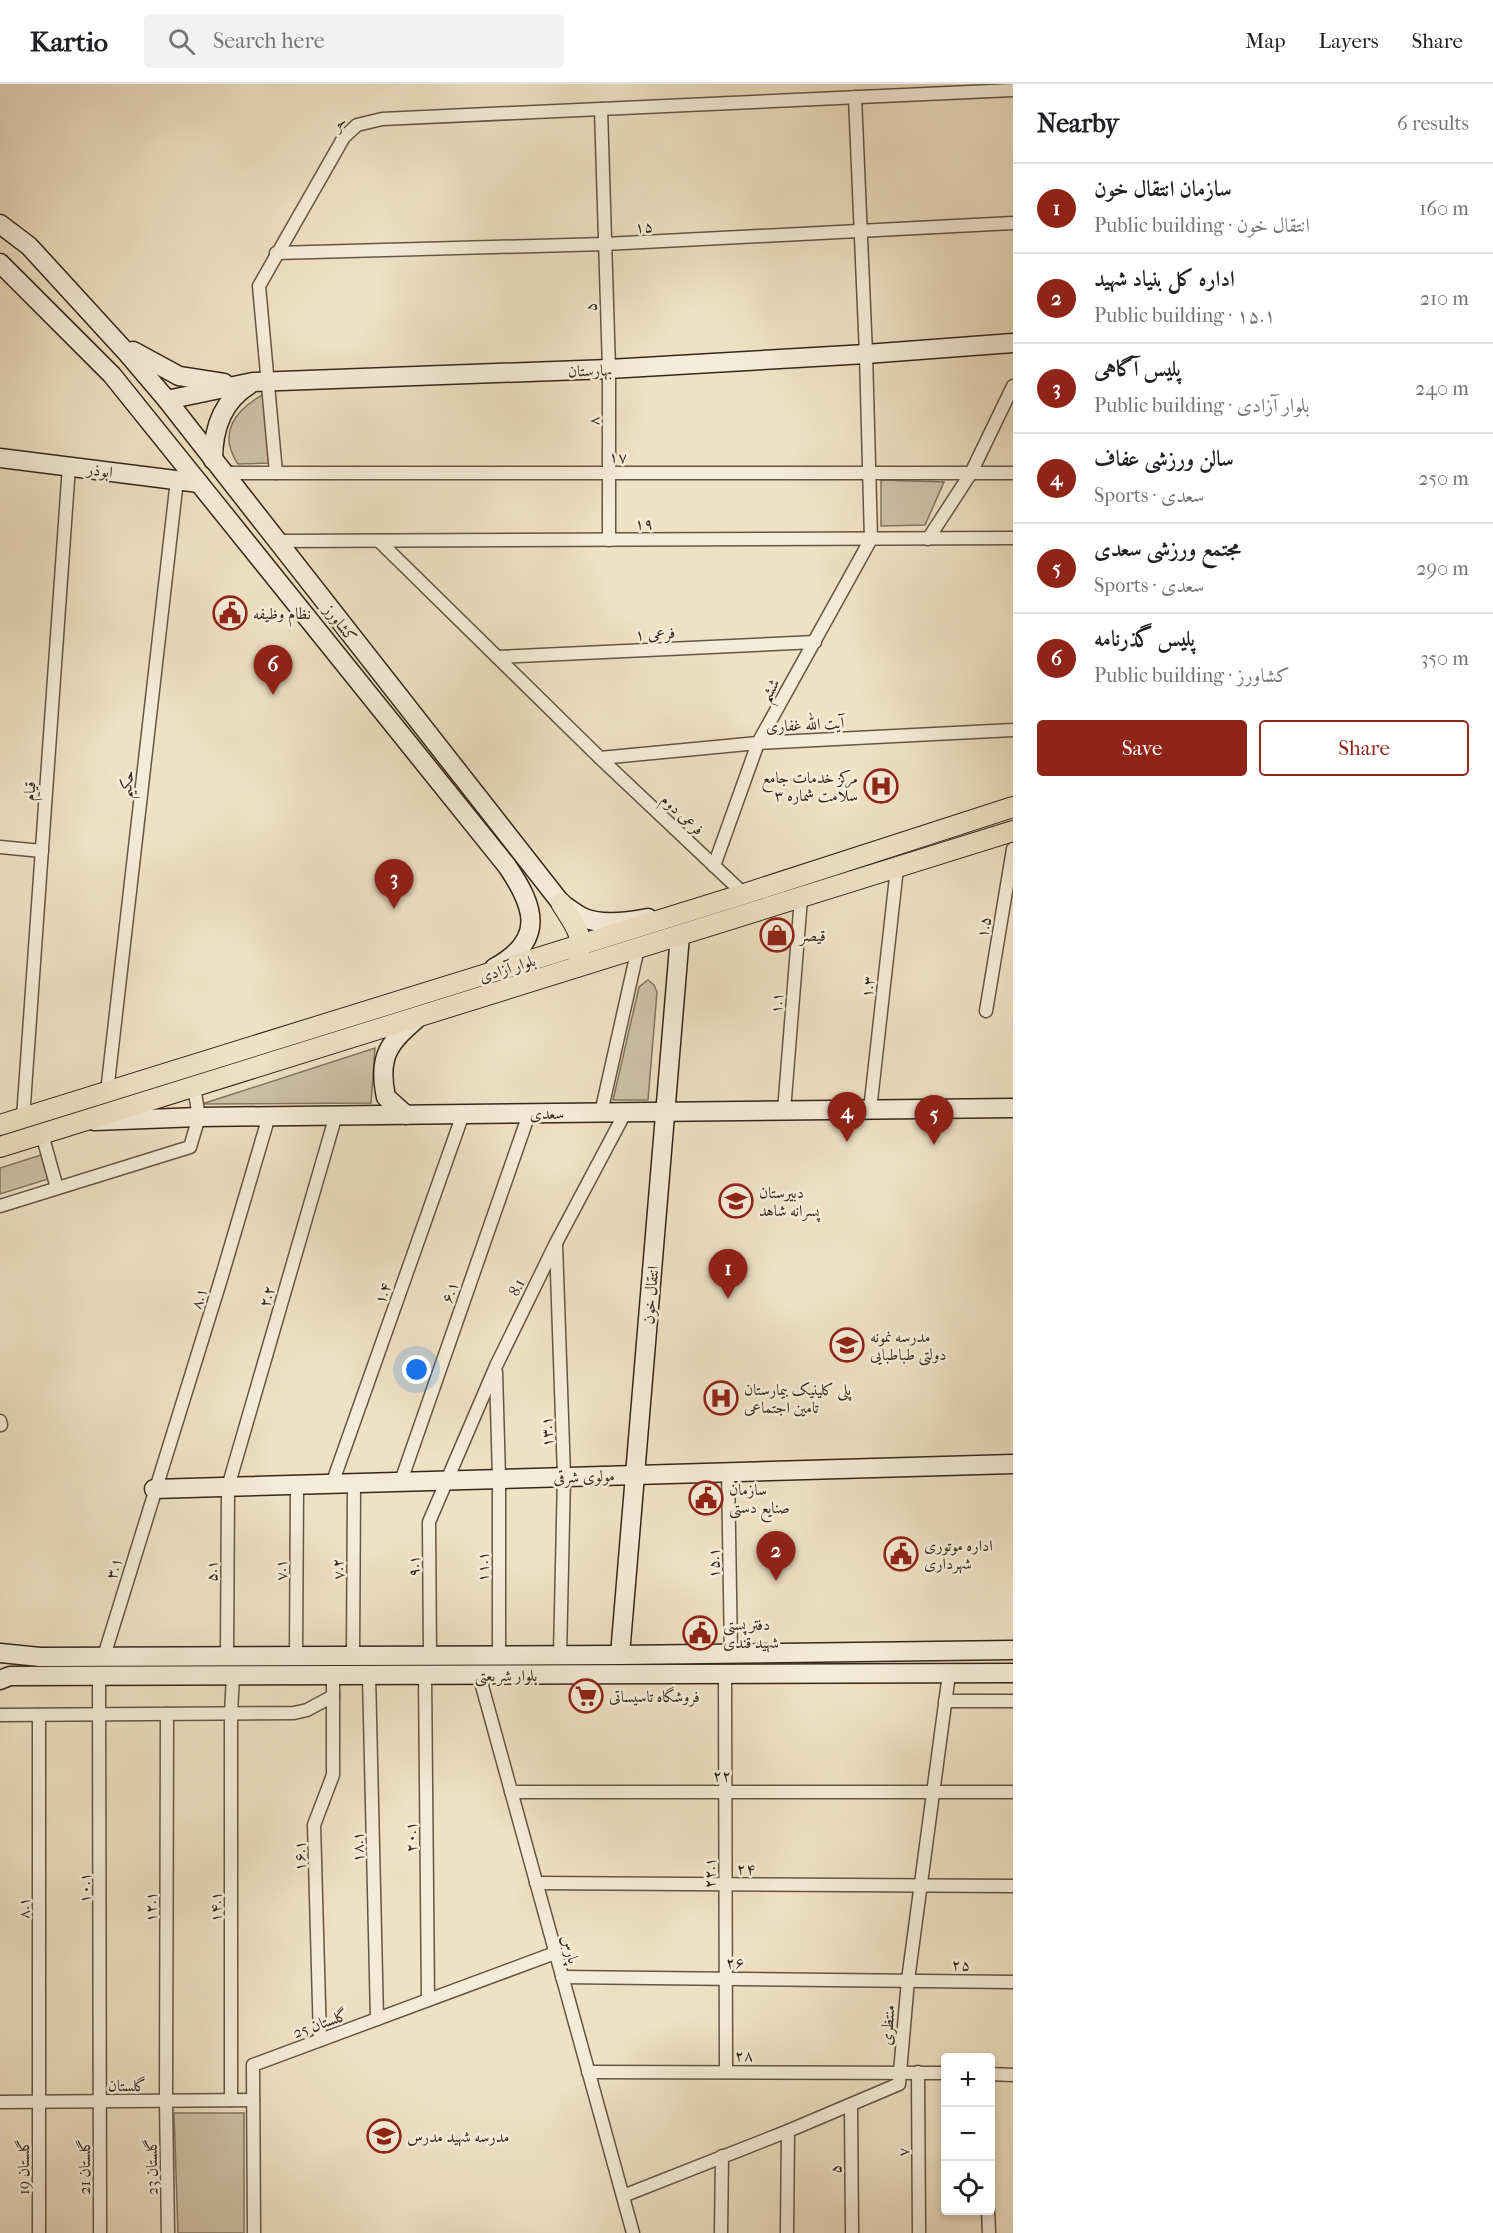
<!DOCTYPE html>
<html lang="en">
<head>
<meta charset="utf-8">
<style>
	:root { --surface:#fff; --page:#f2f2f2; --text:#202124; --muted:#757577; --line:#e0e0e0; --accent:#8f2418 }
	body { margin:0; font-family:"IM FELL French Canon",Amiri,serif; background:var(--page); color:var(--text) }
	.controls { position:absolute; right:18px; bottom:18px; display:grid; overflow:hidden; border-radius:6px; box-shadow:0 3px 9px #0003 }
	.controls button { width:54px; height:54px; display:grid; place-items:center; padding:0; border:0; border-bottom:2px solid var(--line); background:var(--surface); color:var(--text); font:30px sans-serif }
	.you { position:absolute; left:417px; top:1286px; width:21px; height:21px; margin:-15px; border:4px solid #fff; border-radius:50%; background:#1a73e8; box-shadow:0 0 0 9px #1a73e833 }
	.badge { display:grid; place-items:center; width:39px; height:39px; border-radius:50%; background:var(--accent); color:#fff; font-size:20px; font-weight:700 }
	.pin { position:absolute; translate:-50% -50px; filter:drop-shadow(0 2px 3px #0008) }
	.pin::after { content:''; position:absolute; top:32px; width:21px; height:18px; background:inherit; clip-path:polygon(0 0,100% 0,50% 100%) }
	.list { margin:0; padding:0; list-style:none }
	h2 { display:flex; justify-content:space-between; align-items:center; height:78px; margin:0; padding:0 24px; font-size:26px }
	h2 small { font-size:20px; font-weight:400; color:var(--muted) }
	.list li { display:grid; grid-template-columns:39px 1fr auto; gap:18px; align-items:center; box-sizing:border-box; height:90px; padding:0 24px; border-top:2px solid var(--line) }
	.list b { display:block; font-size:22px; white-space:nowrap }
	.list p { margin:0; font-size:20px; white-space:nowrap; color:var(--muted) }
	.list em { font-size:20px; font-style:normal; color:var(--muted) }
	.actions { display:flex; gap:12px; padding:18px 24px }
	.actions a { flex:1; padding:14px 0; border:2px solid var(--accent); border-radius:6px; text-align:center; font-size:21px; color:var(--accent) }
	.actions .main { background:var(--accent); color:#fff }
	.icon { flex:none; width:33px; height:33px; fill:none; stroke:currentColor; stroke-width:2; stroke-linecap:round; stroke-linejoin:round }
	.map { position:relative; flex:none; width:1013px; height:2149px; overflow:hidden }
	header { display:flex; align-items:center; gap:36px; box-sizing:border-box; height:84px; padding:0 30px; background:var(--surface); border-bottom:2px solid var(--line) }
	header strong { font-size:28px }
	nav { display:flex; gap:33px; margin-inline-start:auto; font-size:21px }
	.search { width:420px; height:54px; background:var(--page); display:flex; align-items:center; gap:15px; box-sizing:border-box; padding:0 21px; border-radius:6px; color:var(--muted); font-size:22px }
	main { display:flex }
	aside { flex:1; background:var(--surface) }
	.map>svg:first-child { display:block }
	.green { fill:#cfc1a6; stroke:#827460; stroke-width:1.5 }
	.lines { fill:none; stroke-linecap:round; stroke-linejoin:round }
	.street-casing { stroke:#645645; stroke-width:15 }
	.secondary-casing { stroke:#35271b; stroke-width:21 }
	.primary-casing { stroke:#35271b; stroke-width:22 }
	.street { stroke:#f5ecd8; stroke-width:12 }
	.secondary { stroke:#f5ecd8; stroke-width:18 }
	.primary { stroke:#efe1c3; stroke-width:20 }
	.labels { text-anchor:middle; stroke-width:5; stroke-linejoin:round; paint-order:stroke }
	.street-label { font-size:16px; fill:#35271b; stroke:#f5ecd8 }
	.poi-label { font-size:16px; fill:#35271b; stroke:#f5ecd8; text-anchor:start }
</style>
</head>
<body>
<header>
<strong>Kartio</strong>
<div class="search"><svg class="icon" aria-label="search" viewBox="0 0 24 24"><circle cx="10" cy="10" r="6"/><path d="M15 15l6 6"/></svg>Search here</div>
<nav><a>Map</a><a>Layers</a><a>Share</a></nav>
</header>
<main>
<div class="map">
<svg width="1013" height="2149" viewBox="0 0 1013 2149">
	<rect width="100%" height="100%" fill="#efe1c3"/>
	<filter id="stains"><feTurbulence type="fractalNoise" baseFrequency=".00333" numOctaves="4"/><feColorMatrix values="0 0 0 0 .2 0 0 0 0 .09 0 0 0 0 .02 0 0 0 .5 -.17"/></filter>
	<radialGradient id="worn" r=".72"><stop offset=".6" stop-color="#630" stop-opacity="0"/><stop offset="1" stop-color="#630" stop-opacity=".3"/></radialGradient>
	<g class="green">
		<path d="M264,310L270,379L238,380C217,349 235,326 264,310Z"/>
		<polygon points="881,396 944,398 925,441 881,442"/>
		<polygon points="648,896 654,901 657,908 648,1016 613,1016 639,903"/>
		<polygon points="375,964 371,1019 202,1020"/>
		<polygon points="41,1071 48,1095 0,1110 0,1084"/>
		<polygon points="174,2029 244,2029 244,2149 178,2149"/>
	</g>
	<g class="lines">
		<g class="street-casing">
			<g id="street">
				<polyline points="601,25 609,285 609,456"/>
				<polyline points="276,169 605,160 1013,139"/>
				<polyline points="224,389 1013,389"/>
				<polyline points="276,389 259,202 344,53 357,41 382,35 1013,6"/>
				<polyline points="928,455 971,389 1013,302"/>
				<polyline points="276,457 1013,454"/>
				<polyline points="379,457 600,674 744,810"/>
				<polyline points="498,573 815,558"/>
				<polyline points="600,674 758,659 1013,646"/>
				<polyline points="0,763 42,767"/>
				<polyline points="714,782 758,659 871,455 866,270 855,13"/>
				<polyline points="986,927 1013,765"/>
				<polyline points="107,1008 177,396"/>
				<polyline points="870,1026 897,784"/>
				<polyline points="784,1027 801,814"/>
				<polyline points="601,1029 638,864"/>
				<polyline points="23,1034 69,382"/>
				<polyline points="42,1050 57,1104"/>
				<polyline points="0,1122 190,1063 199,1033 194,1003"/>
				<polyline points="556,1160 564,1392 560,1571"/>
				<polyline points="496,1288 499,1394 499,1571"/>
				<polyline points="0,1337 1,1341"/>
				<polyline points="728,1387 731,1570"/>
				<polyline points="401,1397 529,1030"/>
				<polyline points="332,1400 463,1030"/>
				<polyline points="104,1572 221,1195 269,1032"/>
				<polyline points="227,1572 228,1403 336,1031"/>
				<polyline points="296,1572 297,1401"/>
				<polyline points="353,1572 354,1399"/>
				<polyline points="430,1572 429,1438 496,1282 556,1159 625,1029"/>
				<polyline points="725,1590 726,1988"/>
				<polyline points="99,1591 100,2149"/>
				<polyline points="369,1591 377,1935"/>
				<polyline points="425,1591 428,1916"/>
				<polyline points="479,1591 633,2149"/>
				<polyline points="945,1617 1013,1617"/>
				<polyline points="167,1630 166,2017 168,2149"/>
				<polyline points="0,1631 294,1629 307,1626 333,1612"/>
				<polyline points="39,1631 39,2149"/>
				<polyline points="511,1708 1013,1708"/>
				<polyline points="536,1799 1013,1802"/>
				<polyline points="562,1893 1013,1898"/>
				<polyline points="320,1956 314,1741 333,1691 333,1591"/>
				<polyline points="588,1988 946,1989"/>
				<polyline points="918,1988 919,2149"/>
				<polyline points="990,1990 1013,1991"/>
				<polyline points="231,2016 231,1630 233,1591"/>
				<polyline points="0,2018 253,2016"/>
				<polyline points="851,2021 852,2149"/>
				<polyline points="623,2112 788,2047 899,2000 908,1896 949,1590"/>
				<polyline points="988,2126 989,2149"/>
				<polyline points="254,2149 253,1981 555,1869"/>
				<polyline points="721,2149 722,2072"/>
				<polyline points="787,2149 788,2047"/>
			</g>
		</g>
		<g class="secondary-casing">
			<g id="secondary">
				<path d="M0,140L29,162L127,269L167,316L561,819C568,824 575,829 582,833C601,842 628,838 648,834"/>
				<path d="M0,179L112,291L507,782C535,823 546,856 494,884"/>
				<polyline points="133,267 179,292 224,299"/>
				<polyline points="167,316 253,298 609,285 866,270 1013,259"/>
				<polyline points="0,374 199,399"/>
				<path d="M213,376C213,346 221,318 249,301"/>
				<path d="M406,1031L386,1013C377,971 390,958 419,933"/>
				<polyline points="94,1037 199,1033 1013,1024"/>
				<polyline points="154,1405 1013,1380"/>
				<polyline points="0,1569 40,1573 620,1571 1013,1566"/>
				<polyline points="620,1571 680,851"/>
				<polyline points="0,1596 10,1592 1013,1589"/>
			</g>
		</g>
		<g class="primary-casing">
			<g id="primary">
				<path d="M561,819C571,836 586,852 578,871"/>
				<polyline points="0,1041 744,810 1013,723"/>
				<polyline points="0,1063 1013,747"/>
			</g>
		</g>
		<use href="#street" class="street"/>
		<use href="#secondary" class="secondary"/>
		<use href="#primary" class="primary"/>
	</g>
	<defs>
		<g id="civic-ring" transform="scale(1.725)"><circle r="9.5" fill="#f5ecd8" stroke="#8f2418" stroke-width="1.5"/><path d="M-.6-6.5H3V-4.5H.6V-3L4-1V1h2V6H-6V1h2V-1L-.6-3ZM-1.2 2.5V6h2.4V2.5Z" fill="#8f2418"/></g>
		<g id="hospital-ring" transform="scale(1.725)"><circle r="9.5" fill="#f5ecd8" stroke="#8f2418" stroke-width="1.5"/><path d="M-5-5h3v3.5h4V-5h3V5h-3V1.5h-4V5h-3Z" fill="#8f2418"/></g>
		<g id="shop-ring" transform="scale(1.725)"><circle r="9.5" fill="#f5ecd8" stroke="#8f2418" stroke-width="1.5"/><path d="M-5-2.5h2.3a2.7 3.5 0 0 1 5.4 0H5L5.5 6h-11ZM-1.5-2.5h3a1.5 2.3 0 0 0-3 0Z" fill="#8f2418"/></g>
		<g id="school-ring" transform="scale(1.725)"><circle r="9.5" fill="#f5ecd8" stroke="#8f2418" stroke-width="1.5"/><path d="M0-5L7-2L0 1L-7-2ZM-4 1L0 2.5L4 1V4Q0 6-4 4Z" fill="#8f2418"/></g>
		<g id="supermarket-ring" transform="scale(1.725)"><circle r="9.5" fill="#f5ecd8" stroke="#8f2418" stroke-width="1.5"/><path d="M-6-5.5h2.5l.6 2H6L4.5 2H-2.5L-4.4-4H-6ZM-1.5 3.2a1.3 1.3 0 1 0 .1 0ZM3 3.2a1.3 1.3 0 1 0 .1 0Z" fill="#8f2418"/></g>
	</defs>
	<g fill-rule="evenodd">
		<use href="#civic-ring" x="230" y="529"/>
		<use href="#hospital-ring" x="881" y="702"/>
		<use href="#shop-ring" x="777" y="851"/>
		<use href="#school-ring" x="736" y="1117"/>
		<use href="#school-ring" x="847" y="1261"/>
		<use href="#hospital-ring" x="721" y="1314"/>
		<use href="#civic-ring" x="706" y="1414"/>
		<use href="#civic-ring" x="901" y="1470"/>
		<use href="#civic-ring" x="700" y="1549"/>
		<use href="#supermarket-ring" x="586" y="1612"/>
		<use href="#school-ring" x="384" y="2052"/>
	</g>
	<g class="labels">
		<g class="street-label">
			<text transform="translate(338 39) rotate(-46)" y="6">حر</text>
			<text transform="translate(644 142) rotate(-3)" y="6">۱۵</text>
			<text transform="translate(590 223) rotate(-92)" y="6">۵</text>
			<text transform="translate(590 286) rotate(-2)" y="6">بهارستان</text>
			<text transform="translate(593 337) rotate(-91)" y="6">۸</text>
			<text x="618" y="378">۱۷</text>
			<text transform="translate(100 386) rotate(8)" y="6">ابوذر</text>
			<text x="644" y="445">۱۹</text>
			<text transform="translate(341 539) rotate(52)" y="6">کشاورز</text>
			<text transform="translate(655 549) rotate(-3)" y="6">فرعی ۱</text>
			<text transform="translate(769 606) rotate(-61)" y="6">ششم</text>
			<text transform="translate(805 640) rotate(-3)" y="6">آیت الله غفاری</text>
			<text transform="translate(126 700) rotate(-83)" y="6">حکیم</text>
			<text transform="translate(29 707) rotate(-86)" y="6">قیام</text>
			<text transform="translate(683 730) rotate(43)" y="6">فرعی دوم</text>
			<text transform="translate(983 843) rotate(-80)" y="6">۱.۵</text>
			<text transform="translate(507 884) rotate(-17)" y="6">بلوار آزادی</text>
			<text transform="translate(867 903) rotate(-84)" y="6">۱.۳</text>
			<text transform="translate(776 919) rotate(-86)" y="6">۱.۱</text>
			<text transform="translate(547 1029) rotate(-1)" y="6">سعدی</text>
			<text transform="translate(516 1203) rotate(-64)" y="6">8.1</text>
			<text transform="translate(449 1208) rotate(-71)" y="6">۶.۱</text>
			<text transform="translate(382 1209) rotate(-71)" y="6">۱.۴</text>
			<text transform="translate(650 1211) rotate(-85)" y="6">انتقال خون</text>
			<text transform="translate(266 1212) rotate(-74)" y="6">۲.۲</text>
			<text transform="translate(198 1214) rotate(-72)" y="6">۸.۱</text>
			<text transform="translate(546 1348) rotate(-92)" y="6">۱۳.۱</text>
			<text transform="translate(584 1392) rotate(-2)" y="6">مولوی شرقی</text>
			<text transform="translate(713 1479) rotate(-91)" y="6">۱۵.۱</text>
			<text transform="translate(413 1482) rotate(-90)" y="6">۹.۱</text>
			<text transform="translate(482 1483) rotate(-90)" y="6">۱۱.۱</text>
			<text transform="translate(113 1484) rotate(-73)" y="6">۳.۱</text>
			<text transform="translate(337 1485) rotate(-90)" y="6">۷.۲</text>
			<text transform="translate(280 1486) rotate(-90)" y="6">۷.۱</text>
			<text transform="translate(211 1487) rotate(-90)" y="6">۵.۱</text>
			<text x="506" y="1597">بلوار شریعتی</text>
			<text x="722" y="1697">۲۲</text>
			<text transform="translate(410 1753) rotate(-91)" y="6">۲۰.۱</text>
			<text transform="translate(357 1763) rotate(-91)" y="6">۱۸.۱</text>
			<text transform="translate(299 1772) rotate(-91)" y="6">۱۶.۱</text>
			<text transform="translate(746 1784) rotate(1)" y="6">۲۴</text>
			<text transform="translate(709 1789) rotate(-90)" y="6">۲۲.۱</text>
			<text transform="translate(84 1804) rotate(-90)" y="6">۱۰.۱</text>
			<text transform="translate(150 1823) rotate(-90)" y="6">۱۲.۱</text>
			<text transform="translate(215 1823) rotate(-90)" y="6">۱۴.۱</text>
			<text transform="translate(23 1824) rotate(-90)" y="6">۸.۱</text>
			<text transform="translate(571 1865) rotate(75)" y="6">پارس</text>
			<text x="735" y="1884">۲۶</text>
			<text transform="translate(961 1880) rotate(1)" y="6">۲۵</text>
			<text transform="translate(320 1939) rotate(-20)" y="6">گلستان 25</text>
			<text transform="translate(887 1941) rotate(-85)" y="6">منتظری</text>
			<text x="744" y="1977">۲۸</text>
			<text x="127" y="2007">گلستان</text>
			<text transform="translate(902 2068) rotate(-90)" y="6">۷</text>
			<text transform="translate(23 2083) rotate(-90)" y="6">گلستان 19</text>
			<text transform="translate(84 2083) rotate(-90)" y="6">گلستان 21</text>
			<text transform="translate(151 2083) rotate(-91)" y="6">گلستان 23</text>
			<text transform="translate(835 2085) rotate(-90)" y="6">۵</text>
		</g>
		<g class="poi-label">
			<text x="253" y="535">نظام وظیفه</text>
			<text x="858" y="699" text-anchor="end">مرکز خدمات جامع<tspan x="858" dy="18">سلامت شماره ۳</tspan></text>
			<text x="800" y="857">قیصر</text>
			<text x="759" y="1114">دبیرستان<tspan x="759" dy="18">پسرانه شاهد</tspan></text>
			<text x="870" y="1258">مدرسه نمونه<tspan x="870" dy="18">دولتی طباطبایی</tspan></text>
			<text x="744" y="1311">پلی کلینیک بیمارستان<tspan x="744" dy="18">تامین اجتماعی</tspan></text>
			<text x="729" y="1411">سازمان<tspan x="729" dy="18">صنایع دستی</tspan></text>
			<text x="924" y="1467">اداره موتوری<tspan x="924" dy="18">شهرداری</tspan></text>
			<text x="723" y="1546">دفتر پستی<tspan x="723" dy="18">شهید قندی</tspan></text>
			<text x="609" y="1618">فروشگاه تاسیساتی</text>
			<text x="407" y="2058">مدرسه شهید مدرس</text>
		</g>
	</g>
	<rect width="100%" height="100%" filter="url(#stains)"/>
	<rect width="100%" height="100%" fill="url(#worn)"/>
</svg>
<div class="controls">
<button>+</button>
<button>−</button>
<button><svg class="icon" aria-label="locate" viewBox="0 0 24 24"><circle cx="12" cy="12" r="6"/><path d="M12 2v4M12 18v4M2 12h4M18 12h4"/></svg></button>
</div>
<div class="you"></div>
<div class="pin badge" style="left:728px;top:1215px">1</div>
<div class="pin badge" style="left:776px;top:1497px">2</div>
<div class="pin badge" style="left:394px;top:825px">3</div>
<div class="pin badge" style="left:847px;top:1058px">4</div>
<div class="pin badge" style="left:934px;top:1061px">5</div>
<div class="pin badge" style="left:273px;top:611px">6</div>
</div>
<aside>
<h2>Nearby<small>6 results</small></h2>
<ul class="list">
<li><span class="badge">1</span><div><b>سازمان انتقال خون</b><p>Public building · انتقال خون</p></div><em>160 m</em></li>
<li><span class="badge">2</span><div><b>اداره کل بنیاد شهید</b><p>Public building · ۱۵.۱</p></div><em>210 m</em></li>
<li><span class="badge">3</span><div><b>پلیس آگاهی</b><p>Public building · بلوار آزادی</p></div><em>240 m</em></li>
<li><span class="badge">4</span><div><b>سالن ورزشی عفاف</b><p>Sports · سعدی</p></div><em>250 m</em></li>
<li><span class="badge">5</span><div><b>مجتمع ورزشی سعدی</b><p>Sports · سعدی</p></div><em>290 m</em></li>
<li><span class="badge">6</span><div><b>پلیس گذرنامه</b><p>Public building · کشاورز</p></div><em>350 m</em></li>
</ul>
<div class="actions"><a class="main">Save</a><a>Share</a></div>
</aside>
</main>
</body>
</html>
